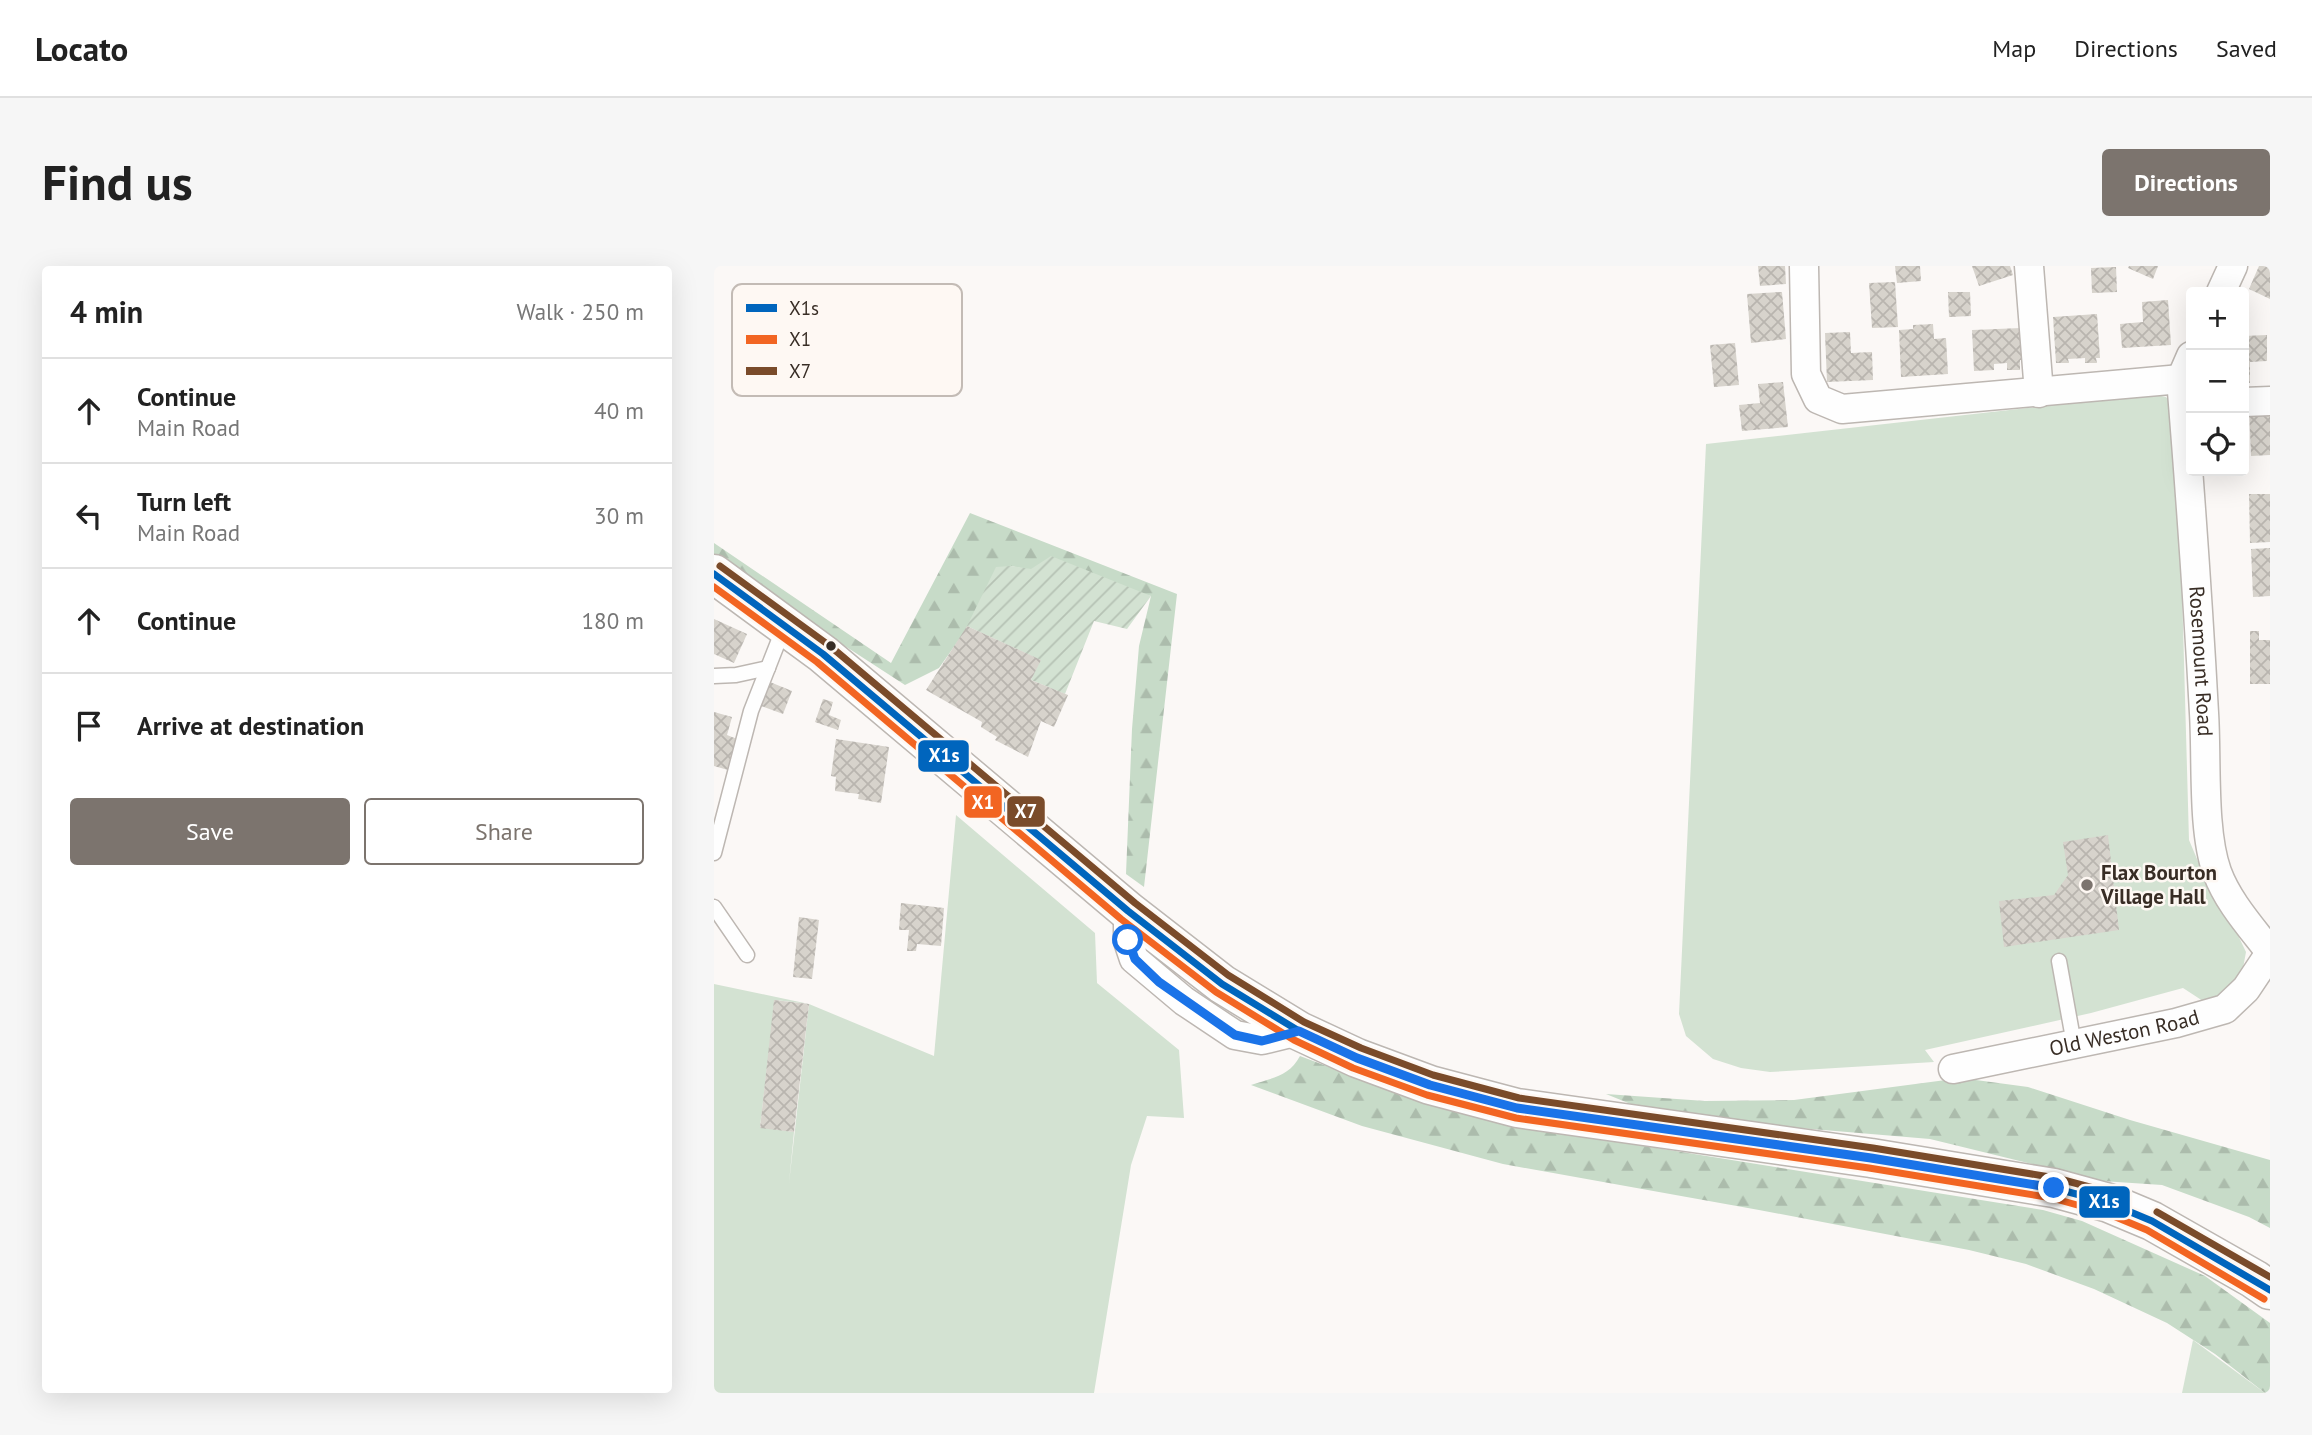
<!DOCTYPE html>
<html lang="en">
<head>
<meta charset="utf-8">
<style>
	:root { --surface:#fff; --page:#f6f6f6; --text:#222; --muted:#767676; --line:#e0e0e0; --accent:#7c746e }
	body { margin:0; font-family:"PT Sans",sans-serif; background:var(--page); color:var(--text) }
	.controls { position:absolute; right:21px; top:21px; display:grid; overflow:hidden; border-radius:7px; box-shadow:0 7px 28px #0002 }
	.controls button { width:63px; height:63px; display:grid; place-items:center; padding:0; border:0; border-bottom:2px solid var(--line); background:var(--surface); color:var(--text); font:35px sans-serif }
	.stop { position:absolute; width:21px; height:21px; margin:-16px; border:5px solid #1a73e8; border-radius:50%; background:#fff }
	.stop.end { background:#1a73e8; border-color:#fff; box-shadow:0 2px 7px #0008 }
	.list { margin:0; padding:0; list-style:none }
	h2 { display:flex; justify-content:space-between; align-items:center; height:91px; margin:0; padding:0 28px; font-size:30px }
	h2 small { font-size:23px; font-weight:400; color:var(--muted) }
	.list li { display:grid; grid-template-columns:46px 1fr auto; gap:21px; align-items:center; box-sizing:border-box; height:105px; padding:0 28px; border-top:2px solid var(--line) }
	.list b { display:block; font-size:26px; white-space:nowrap }
	.list p { margin:0; font-size:23px; white-space:nowrap; color:var(--muted) }
	.list em { font-size:23px; font-style:normal; color:var(--muted) }
	.actions { display:flex; gap:14px; padding:21px 28px }
	.actions a { flex:1; padding:16px 0; border:2px solid var(--accent); border-radius:7px; text-align:center; font-size:24px; color:var(--accent) }
	.actions .main { background:var(--accent); color:#fff }
	.icon { flex:none; width:38px; height:38px; fill:none; stroke:currentColor; stroke-width:2; stroke-linecap:round; stroke-linejoin:round }
	.map { position:relative; flex:none; width:1556px; height:1127px; overflow:hidden; border-radius:7px }
	header { display:flex; align-items:center; gap:42px; box-sizing:border-box; height:98px; padding:0 35px; background:var(--surface); border-bottom:2px solid var(--line) }
	header strong { font-size:33px }
	nav { display:flex; gap:38px; margin-inline-start:auto; font-size:24px }
	.intro { display:flex; align-items:center; justify-content:space-between; box-sizing:border-box; height:168px; padding:0 42px }
	h1 { margin:0; font-size:49px }
	.button { padding:18px 32px; border-radius:7px; background:var(--accent); color:#fff; font-size:24px; font-weight:700 }
	main { display:flex; gap:42px; padding:0 42px }
	aside { flex:1; background:var(--surface); border-radius:7px; box-shadow:0 7px 28px #0002 }
	.map>svg:first-child { display:block }
	.green { fill:#d3e2d2; fill-rule:evenodd }
	.forest { fill:url(#forest-firs) }
	.garden { fill:url(#garden-furrows) }
	.building { fill:url(#building-cross-hatch) }
	.lines { fill:none; stroke-linecap:round; stroke-linejoin:round }
	.lane-casing { stroke:#bdb7b2; stroke-width:17 }
	.street-casing { stroke:#bdb7b2; stroke-width:31 }
	.primary-casing { stroke:#bdb7b2; stroke-width:41 }
	.lane { stroke:#fefefe; stroke-width:14 }
	.street { stroke:#fefefe; stroke-width:28 }
	.primary { stroke:#fefefe; stroke-width:38 }
	.bus-1-casing { stroke:#fef8f3; stroke-width:12 }
	.bus-2-casing { stroke:#fef8f3; stroke-width:12 }
	.bus-3-casing { stroke:#fef8f3; stroke-width:12 }
	.bus-1 { stroke:#0065bd; stroke-width:7 }
	.bus-2 { stroke:#f26522; stroke-width:7 }
	.bus-3 { stroke:#7a4b2a; stroke-width:7 }
	.route { stroke:#1a73e8; stroke-width:9 }
	.bus-dot { fill:#382d25; stroke:#fef8f3; stroke-width:2.5 }
	.poi-dot { fill:#7c746e; stroke:#fef8f3; stroke-width:2.5 }
	.labels { text-anchor:middle; stroke-width:5; stroke-linejoin:round; paint-order:stroke }
	.street-label { font-size:21px; fill:#382d25; stroke:#fef8f3 }
	.poi-label { font-size:21px; font-weight:bold; fill:#382d25; stroke:#fef8f3; text-anchor:start }
	.key { fill:#fef8f3; stroke:#c3bbb5; stroke-width:2 }
	.key-label { font-size:19px; fill:#382d25 }
	.line-badge { stroke:#fef8f3; stroke-width:2.5 }
	.badge-label { font-size:19px; text-anchor:middle; font-weight:bold; fill:#fff }
</style>
</head>
<body>
<header>
<strong>Locato</strong>
<nav><a>Map</a><a>Directions</a><a>Saved</a></nav>
</header>
<div class="intro"><h1>Find us</h1><a class="button">Directions</a></div>
<main>
<aside>
<h2>4 min<small>Walk · 250 m</small></h2>
<ul class="list">
<li><svg class="icon" aria-label="ahead" viewBox="0 0 24 24"><path d="M12 20V5M6 11l6-6 6 6"/></svg><div><b>Continue</b><p>Main Road</p></div><em>40 m</em></li>
<li><svg class="icon" aria-label="left" viewBox="0 0 24 24"><path d="M17 20v-9H6M10 6l-5 5 5 5"/></svg><div><b>Turn left</b><p>Main Road</p></div><em>30 m</em></li>
<li><svg class="icon" aria-label="ahead" viewBox="0 0 24 24"><path d="M12 20V5M6 11l6-6 6 6"/></svg><div><b>Continue</b></div><em>180 m</em></li>
<li><svg class="icon" aria-label="arrive" viewBox="0 0 24 24"><path d="M6 21V4h12l-3 4 3 4H6"/></svg><div><b>Arrive at destination</b></div></li>
</ul>
<div class="actions"><a class="main">Save</a><a>Share</a></div>
</aside>
<div class="map">
<svg width="1556" height="1127" viewBox="0 0 1556 1127">
	<defs>
		<pattern id="forest-firs" width="22" height="20" patternUnits="userSpaceOnUse" patternTransform="scale(1.75)"><rect width="22" height="20" fill="#c7dbc8"/><path d="M5 1l3.5 6h-7zM16 11l3.5 6h-7z" fill="#acbcac"/></pattern>
		<pattern id="garden-furrows" width="10" height="10" patternUnits="userSpaceOnUse" patternTransform="scale(1.75)"><rect width="10" height="10" fill="#d3e2d2"/><path d="M-1 1l2-2M0 10L10 0M9 11l2-2" fill="none" stroke="#b6c2b4"/></pattern>
		<pattern id="building-cross-hatch" width="8" height="8" patternUnits="userSpaceOnUse" patternTransform="scale(1.75)"><rect width="8" height="8" fill="#d7d3cc"/><path d="M0 0l8 8M0 8l8-8" fill="none" stroke="#b9b5af"/></pattern>
	</defs>
	<rect width="100%" height="100%" fill="#fbf8f6"/>
	<g class="green">
		<polygon points="1437,128 1452,131 1463,145 1475,574 1494,619 1520,661 1532,686 1527,713 1510,731 1492,737 1469,722 1377,747 1211,784 1220,796 1056,806 1027,802 999,793 972,770 965,748 992,178"/>
		<path d="M242,549L381,667L383,717L465,784L470,852L433,850L417,899L380,1127H0V718L95,738L220,790ZM61,734L95,738L75,917L80,866L46,861Z"/>
		<polygon points="1479,1074 1551,1127 1468,1127"/>
	</g>
	<g class="forest">
		<polygon points="256,247 463,328 430,621 412,608 418,463 425,380 437,330 297,300 225,402 191,419 0,295 0,277 177,397"/>
		<path d="M586,790L718,840L799,859L1329,944L1368,955L1491,1010L1556,1057V1127H1551L1501,1088L1453,1057L1380,1023L1312,998L1255,984L1045,944L789,898L648,860L537,819C557,812 575,811 586,790Z"/>
		<polygon points="1247,812 1314,821 1416,854 1556,894 1556,962 1535,951 1448,919 1388,915 1216,873 1074,861 924,841 892,828 991,835 1080,834"/>
	</g>
	<polygon class="garden" points="337,290 437,330 413,363 380,355 351,428 317,414 326,394 253,360 282,301 297,300 317,303"/>
	<g class="building">
		<polygon points="1044,0 1071,0 1072,18 1046,20"/>
		<polygon points="1181,0 1206,0 1207,15 1183,17"/>
		<polygon points="1258,0 1296,0 1299,9 1265,20"/>
		<polygon points="1415,0 1444,0 1439,13 1414,2"/>
		<polygon points="1545,0 1556,0 1556,33 1535,23"/>
		<polygon points="1402,1 1403,26 1378,27 1377,2"/>
		<polygon points="1181,16 1184,61 1158,62 1155,17"/>
		<polygon points="1068,26 1072,73 1037,77 1033,28"/>
		<polygon points="1234,26 1256,26 1257,50 1235,51"/>
		<polygon points="1454,34 1457,79 1408,82 1406,58 1429,56 1428,36"/>
		<polygon points="1383,48 1386,92 1382,92 1383,97 1371,97 1371,92 1354,93 1355,97 1342,97 1339,51"/>
		<polygon points="1219,58 1220,73 1232,72 1234,108 1187,111 1185,64 1199,63 1199,59"/>
		<polygon points="1307,62 1309,94 1306,94 1306,104 1293,104 1293,97 1280,98 1280,104 1260,105 1258,64"/>
		<polygon points="1136,66 1137,87 1158,86 1159,114 1113,116 1111,67"/>
		<polygon points="1553,69 1553,95 1536,96 1536,117 1530,117 1530,70"/>
		<polygon points="1021,77 1025,119 1000,121 996,79"/>
		<polygon points="1069,116 1074,161 1028,165 1025,139 1046,137 1044,118"/>
		<polygon points="1556,142 1556,189 1537,190 1535,143"/>
		<polygon points="1535,228 1556,228 1556,276 1536,277"/>
		<polygon points="1556,282 1556,330 1539,331 1537,283"/>
		<polygon points="0,353 33,368 20,397 0,388"/>
		<polygon points="253,360 327,394 317,414 354,429 340,461 327,455 314,491 281,474 283,471 267,461 268,456 212,424"/>
		<polygon points="1536,365 1545,365 1545,374 1556,374 1556,418 1536,418"/>
		<polygon points="56,416 78,425 69,448 47,440"/>
		<polygon points="109,433 119,436 115,449 127,454 124,464 101,456"/>
		<polygon points="0,446 18,451 13,469 23,473 14,504 0,500"/>
		<polygon points="122,473 175,481 167,537 144,533 145,528 121,525 122,511 117,510"/>
		<polygon points="1394,569 1405,664 1290,681 1285,635 1340,629 1354,609 1349,576"/>
		<polygon points="187,637 230,642 227,680 203,678 202,685 193,685 195,664 185,664"/>
		<polygon points="85,651 105,654 98,713 79,711"/>
		<polygon points="60,734 95,738 80,866 46,862"/>
	</g>
	<g class="lines">
		<g class="lane-casing">
			<g id="lane">
				<polyline points="0,410 22,409 54,402"/>
				<polyline points="0,587 37,445 70,361"/>
				<polyline points="0,641 33,689"/>
				<polyline points="1345,695 1360,778"/>
			</g>
		</g>
		<g class="street-casing">
			<g id="street">
				<polyline points="1090,0 1092,108 1104,133 1128,143 1467,113"/>
				<polyline points="1315,0 1325,127"/>
				<polyline points="1507,26 1519,0"/>
				<path id="s1" d="M1477,90L1467,113C1476,224 1484,336 1490,447C1493,494 1488,564 1503,606C1514,636 1537,661 1556,686"/>
				<polyline points="1530,136 1556,135"/>
				<polyline points="414,645 414,675 420,693 470,735 521,769 548,774 585,765"/>
				<path id="s2" d="M1239,803L1462,757L1511,743L1532,723L1556,687"/>
			</g>
		</g>
		<g class="primary-casing">
			<polyline id="primary" points="0,308 109,388 414,645 508,718 585,765 643,792 716,819 803,842 1157,892 1340,922 1395,937 1438,955 1540,1013 1556,1024"/>
		</g>
		<use href="#lane" class="lane"/>
		<use href="#street" class="street"/>
		<use href="#primary" class="primary"/>
		<g class="bus-1-casing">
			<polyline id="bus-1" points="0,308 109,388 414,645 508,718 585,765 643,792 716,819 803,842 1157,892 1340,922 1395,937 1438,955 1556,1024"/>
		</g>
		<g class="bus-2-casing">
			<polyline id="bus-2" points="0,321 103,396 407,653 502,726 580,774 639,802 713,829 802,852 1155,902 1338,932 1392,947 1433,964 1550,1033"/>
		</g>
		<g class="bus-3-casing">
			<g id="bus-3">
				<polyline points="6,300 116,380 421,637 514,709 590,756 647,782 719,809 805,832 1159,882 1342,912 1398,927"/>
				<polyline points="1443,946 1556,1011"/>
			</g>
		</g>
		<use href="#bus-1" class="bus-1"/>
		<use href="#bus-2" class="bus-2"/>
		<use href="#bus-3" class="bus-3"/>
	</g>
	<g class="lines">
		<polyline class="route" points="414,674 421,693 445,716 521,769 548,775 585,765 643,792 716,819 803,842 1157,892 1340,922"/>
	</g>
	<circle class="bus-dot" cx="117" cy="380" r="6"/>
	<circle class="poi-dot" cx="1373" cy="619" r="7"/>
	<g class="labels">
		<g class="street-label">
			<text dy="7" stroke="none"><textPath href="#s1" startOffset="308">Rosemount Road</textPath></text>
			<text dy="7" stroke="none"><textPath href="#s2" startOffset="175">Old Weston Road</textPath></text>
		</g>
		<g class="poi-label">
			<text x="1387" y="614">Flax Bourton<tspan x="1387" dy="24">Village Hall</tspan></text>
		</g>
	</g>
	<rect x="18" y="18" width="230" height="112" rx="10" class="key"/>
	<rect x="32" y="38" width="31" height="8" fill="#0065bd"/>
	<rect x="32" y="69" width="31" height="9" fill="#f26522"/>
	<rect x="32" y="101" width="31" height="8" fill="#7a4b2a"/>
	<g class="key-label">
		<text x="75" y="49">X1s</text>
		<text x="75" y="80">X1</text>
		<text x="75" y="112">X7</text>
	</g>
	<g class="line-badge">
		<rect x="203" y="473" width="53" height="34" rx="7" fill="#0065bd"/>
		<rect x="249" y="519" width="40" height="34" rx="7" fill="#f26522"/>
		<rect x="292" y="529" width="40" height="33" rx="7" fill="#7a4b2a"/>
		<rect x="1364" y="919" width="53" height="34" rx="7" fill="#0065bd"/>
	</g>
	<g class="badge-label">
		<text x="230" y="496">X1s</text>
		<text x="269" y="543">X1</text>
		<text x="312" y="552">X7</text>
		<text x="1390" y="942">X1s</text>
	</g>
</svg>
<div class="controls">
<button>+</button>
<button>−</button>
<button><svg class="icon" aria-label="locate" viewBox="0 0 24 24"><circle cx="12" cy="12" r="6"/><path d="M12 2v4M12 18v4M2 12h4M18 12h4"/></svg></button>
</div>
<div class="stop" style="left:414px;top:674px"></div>
<div class="stop end" style="left:1340px;top:922px"></div>
</div>
</main>
</body>
</html>
